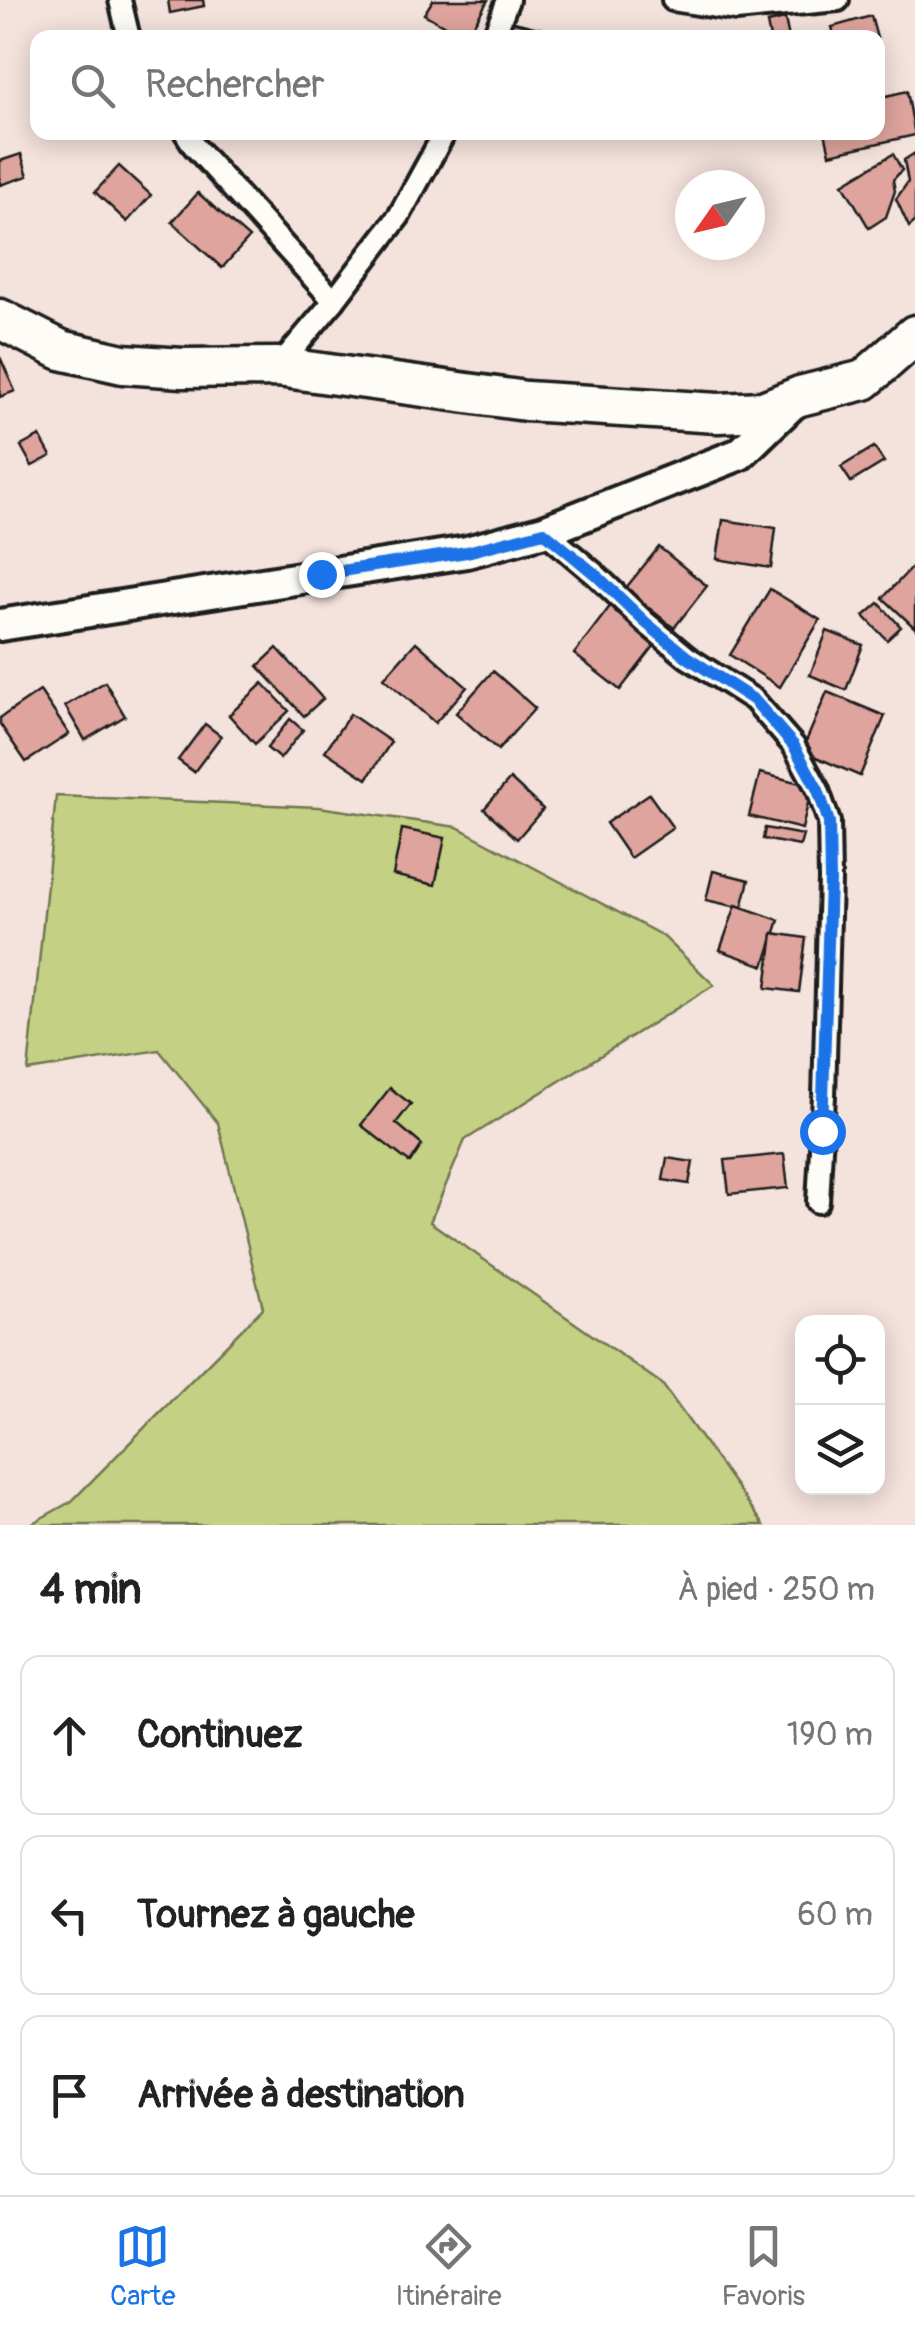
<!DOCTYPE html>
<html lang="fr">
<head>
<meta charset="utf-8">
<style>
	:root { --surface:#fff; --page:#f6f6f6; --text:#222; --muted:#767676; --line:#e0e0e0; --accent:#1a73e8 }
	body { margin:0; font-family:Pangolin,sans-serif; background:var(--page); color:var(--text) }
	.controls { position:absolute; right:30px; bottom:30px; display:grid; overflow:hidden; border-radius:20px; box-shadow:0 5px 25px #0003 }
	.controls button { width:90px; height:90px; display:grid; place-items:center; padding:0; border:0; border-bottom:2px solid var(--line); background:var(--surface); color:var(--text); font:50px sans-serif }
	.compass { position:absolute; left:675px; top:170px; width:90px; height:90px; border-radius:50%; background:var(--surface); box-shadow:0 5px 25px #0003; rotate:236deg }
	.stop { position:absolute; width:30px; height:30px; margin:-22px; border:8px solid #1a73e8; border-radius:50%; background:#fff }
	.stop.end { background:#1a73e8; border-color:#fff; box-shadow:0 2px 10px #0008 }
	.list { margin:0; padding:0; list-style:none }
	h2 { display:flex; justify-content:space-between; align-items:center; height:130px; margin:0; padding:0 40px; font-size:42px }
	h2 small { font-size:32px; font-weight:400; color:var(--muted) }
	.list li { display:grid; grid-template-columns:65px 1fr auto; gap:30px; align-items:center; box-sizing:border-box; height:160px; margin:0 20px 20px; padding:0 20px; border:2px solid var(--line); border-radius:20px }
	.list b { display:block; font-size:38px; white-space:nowrap }
	.list em { font-size:32px; font-style:normal; color:var(--muted) }
	.icon { flex:none; width:55px; height:55px; fill:none; stroke:currentColor; stroke-width:2; stroke-linecap:round; stroke-linejoin:round }
	.map { position:relative; flex:none; width:915px; height:1525px; overflow:hidden }
	.search { position:absolute; background:var(--surface); box-shadow:0 5px 25px #0003; left:30px; right:30px; top:30px; height:110px; display:flex; align-items:center; gap:25px; box-sizing:border-box; padding:0 35px; border-radius:20px; color:var(--muted); font-size:38px }
	.sheet { height:670px; background:var(--surface) }
	nav { display:flex; justify-content:space-around; align-items:center; box-sizing:border-box; height:140px; border-top:2px solid var(--line); background:var(--surface); font-size:28px; color:var(--muted) }
	nav a { display:grid; justify-items:center; gap:5px }
	nav .on { color:var(--accent) }
	.map>svg:first-child { display:block }
	.green { fill:#c4d184; stroke:#707650; stroke-width:2.5 }
	.building { fill:#dea49d; stroke:#1c1c1c; stroke-width:2.5 }
	.lines { fill:none; stroke-linecap:round; stroke-linejoin:round }
	.street-casing { stroke:#1c1c1c; stroke-width:28 }
	.secondary-casing { stroke:#1c1c1c; stroke-width:38 }
	.highway-casing { stroke:#1c1c1c; stroke-width:45 }
	.street { stroke:#fdfcf7; stroke-width:20 }
	.secondary { stroke:#fdfcf7; stroke-width:30 }
	.highway { stroke:#fdfcf7; stroke-width:38 }
	.route { stroke:#1a73e8; stroke-width:12 }
</style>
</head>
<body>
<div class="map">
<svg width="915" height="1525" viewBox="0 0 915 1525">
	<rect width="100%" height="100%" fill="#f4e2dc"/>
	<filter id="ink" filterUnits="userSpaceOnUse"><feTurbulence type="fractalNoise" baseFrequency=".01" numOctaves="2"/><feDisplacementMap in="SourceGraphic" scale="20" xChannelSelector="R" yChannelSelector="G"/><feConvolveMatrix kernelMatrix="1 2 1 2 8 2 1 2 1" color-interpolation-filters="sRGB"/></filter>
	<g filter="url(#ink)">
		<polygon class="green" points="56,796 318,807 457,827 663,936 714,985 465,1140 430,1222 662,1384 764,1525 29,1525 72,1501 263,1308 218,1123 159,1050 28,1071"/>
		<g class="building">
			<polygon points="168,0 203,0 204,6 170,13"/>
			<polygon points="433,0 488,0 466,38 424,14"/>
			<polygon points="871,16 877,38 835,38 832,27"/>
			<polygon points="785,19 789,38 770,38 767,23"/>
			<polygon points="506,20 579,38 501,38"/>
			<polygon points="907,91 915,135 830,154 825,132 878,132 878,98"/>
			<polygon points="915,153 915,222 909,227 896,199 908,182 904,160"/>
			<polygon points="21,154 28,176 0,185 0,161"/>
			<polygon points="893,154 902,170 893,180 895,191 886,217 869,228 843,184"/>
			<polygon points="119,166 151,195 127,222 95,192"/>
			<polygon points="198,193 249,238 222,268 172,222"/>
			<polygon points="0,357 15,391 0,397"/>
			<polygon points="40,436 51,456 32,466 21,446"/>
			<polygon points="874,447 884,462 851,482 841,467"/>
			<polygon points="723,520 776,528 771,568 717,559"/>
			<polygon points="659,547 707,586 674,628 625,589"/>
			<polygon points="913,566 915,568 915,628 883,598"/>
			<polygon points="770,589 820,620 780,687 730,655"/>
			<polygon points="879,603 901,627 887,640 864,616"/>
			<polygon points="611,605 658,641 620,690 574,654"/>
			<polygon points="827,631 863,645 846,690 810,675"/>
			<polygon points="416,642 467,687 435,723 384,678"/>
			<polygon points="277,648 323,699 304,716 258,666"/>
			<polygon points="493,671 535,708 498,750 456,713"/>
			<polygon points="105,682 125,716 85,740 65,706"/>
			<polygon points="263,683 289,711 255,744 229,715"/>
			<polygon points="40,691 69,734 26,762 0,724 0,718"/>
			<polygon points="827,692 885,716 860,776 802,751"/>
			<polygon points="350,714 391,742 367,779 325,751"/>
			<polygon points="290,719 303,730 280,759 267,748"/>
			<polygon points="205,724 221,736 194,772 178,760"/>
			<polygon points="760,773 812,786 802,829 749,816"/>
			<polygon points="510,779 543,809 517,839 484,809"/>
			<polygon points="649,794 673,828 630,858 606,823"/>
			<polygon points="765,828 803,835 800,846 763,839"/>
			<polygon points="402,829 445,838 435,885 393,875"/>
			<polygon points="713,871 749,880 742,908 706,900"/>
			<polygon points="736,905 779,920 764,966 720,950"/>
			<polygon points="773,933 806,938 799,992 766,988"/>
			<polygon points="390,1088 411,1104 396,1123 422,1145 410,1163 361,1125"/>
			<polygon points="784,1154 788,1188 729,1194 725,1160"/>
			<polygon points="667,1158 693,1162 689,1184 663,1180"/>
		</g>
		<g class="lines">
			<g class="street-casing">
				<g id="street">
					<polyline points="120,0 129,38"/>
					<polyline points="673,0 736,10 838,0"/>
					<polyline points="493,38 508,0"/>
					<polyline points="185,132 194,146 334,301"/>
					<polyline points="278,367 334,301 399,216 445,132"/>
					<polyline points="544,531 596,575 645,622 687,657 754,700 794,746 818,790 829,822 830,880 824,1096 818,1202"/>
				</g>
			</g>
			<g class="secondary-casing">
				<polyline id="secondary" points="0,625 467,552 544,531 740,454 793,403"/>
			</g>
			<g class="highway-casing">
				<polyline id="highway" points="0,319 61,350 123,364 183,368 278,367 526,401 718,413 763,411 800,396 864,380 915,335"/>
			</g>
			<use href="#street" class="street"/>
			<use href="#secondary" class="secondary"/>
			<use href="#highway" class="highway"/>
		</g>
	</g>
	<g class="lines" filter="url(#ink)">
		<polyline class="route" points="321,574 467,552 544,532 596,575 645,622 687,657 754,700 794,746 818,790 829,822 830,880 822,1131"/>
	</g>
</svg>
<div class="controls">
<button><svg class="icon" aria-label="locate" viewBox="0 0 24 24"><circle cx="12" cy="12" r="6"/><path d="M12 2v4M12 18v4M2 12h4M18 12h4"/></svg></button>
<button><svg class="icon" aria-label="layers" viewBox="0 0 24 24"><path d="M12 4l9 5-9 5-9-5zM3 14l9 5 9-5"/></svg></button>
</div>
<svg class="compass" viewBox="-18 -18 36 36"><path d="M0-13l5 13h-10z" fill="#e53935"/><path d="M0 13l5-13h-10z" fill="#767676"/></svg>
<div class="stop" style="left:822px;top:1131px"></div>
<div class="stop end" style="left:321px;top:574px"></div>
<div class="search"><svg class="icon" aria-label="search" viewBox="0 0 24 24"><circle cx="10" cy="10" r="6"/><path d="M15 15l6 6"/></svg>Rechercher</div>
</div>
<section class="sheet">
<h2>4 min<small>À pied · 250 m</small></h2>
<ul class="list">
<li><svg class="icon" aria-label="ahead" viewBox="0 0 24 24"><path d="M12 20V5M6 11l6-6 6 6"/></svg><div><b>Continuez</b></div><em>190 m</em></li>
<li><svg class="icon" aria-label="left" viewBox="0 0 24 24"><path d="M17 20v-9H6M10 6l-5 5 5 5"/></svg><div><b>Tournez à gauche</b></div><em>60 m</em></li>
<li><svg class="icon" aria-label="arrive" viewBox="0 0 24 24"><path d="M6 21V4h12l-3 4 3 4H6"/></svg><div><b>Arrivée à destination</b></div></li>
</ul>
</section>
<nav>
<a class="on"><svg class="icon" aria-label="map" viewBox="0 0 24 24"><path d="M3 6l6-2 6 2 6-2v14l-6 2-6-2-6 2zM9 4v14M15 6v14"/></svg>Carte</a>
<a><svg class="icon" aria-label="directions" viewBox="0 0 24 24"><path d="M12 3l9 9-9 9-9-9zM9 14v-3h6M13 9l2 2-2 2"/></svg>Itinéraire</a>
<a><svg class="icon" aria-label="saved" viewBox="0 0 24 24"><path d="M7 4h10v16l-5-4-5 4z"/></svg>Favoris</a>
</nav>
</body>
</html>
